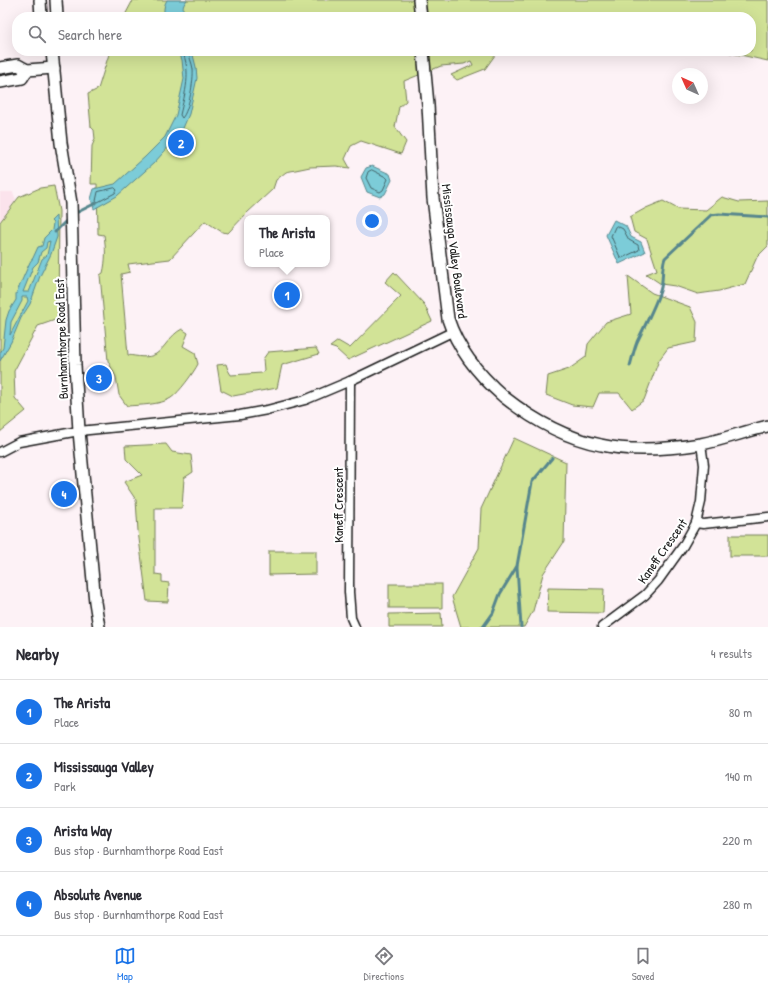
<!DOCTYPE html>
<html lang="en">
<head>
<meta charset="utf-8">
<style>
	:root { --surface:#fff; --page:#f7f7f7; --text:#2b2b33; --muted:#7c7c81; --line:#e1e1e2; --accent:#1a73e8 }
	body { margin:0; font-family:"Patrick Hand",sans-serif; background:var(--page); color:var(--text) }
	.compass { position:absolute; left:672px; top:68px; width:36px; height:36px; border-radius:50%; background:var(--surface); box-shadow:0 4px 16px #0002; rotate:315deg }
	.you { position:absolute; left:372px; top:221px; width:14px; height:14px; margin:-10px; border:3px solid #fff; border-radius:50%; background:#1a73e8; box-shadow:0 0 0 6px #1a73e833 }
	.badge { display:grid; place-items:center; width:26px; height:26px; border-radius:50%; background:var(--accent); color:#fff; font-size:13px; font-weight:700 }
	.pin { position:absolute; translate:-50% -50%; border:2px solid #fff; box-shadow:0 1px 4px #0006 }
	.popup { position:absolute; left:244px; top:215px; width:86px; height:52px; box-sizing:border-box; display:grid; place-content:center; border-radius:8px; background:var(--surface); filter:drop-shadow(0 1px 3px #0005); font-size:13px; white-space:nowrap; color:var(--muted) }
	.popup b { font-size:15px; color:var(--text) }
	.popup::after { content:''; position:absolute; left:50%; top:100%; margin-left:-8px; border:8px solid transparent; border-top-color:var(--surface) }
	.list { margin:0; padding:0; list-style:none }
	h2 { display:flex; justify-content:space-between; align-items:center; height:52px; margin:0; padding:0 16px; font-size:17px }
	h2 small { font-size:13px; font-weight:400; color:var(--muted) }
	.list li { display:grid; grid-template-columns:26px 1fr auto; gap:12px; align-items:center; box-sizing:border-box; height:64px; padding:0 16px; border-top:1px solid var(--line) }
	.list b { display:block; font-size:15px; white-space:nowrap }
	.list p { margin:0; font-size:13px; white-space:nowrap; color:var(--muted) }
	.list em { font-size:13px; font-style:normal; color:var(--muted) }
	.icon { flex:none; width:22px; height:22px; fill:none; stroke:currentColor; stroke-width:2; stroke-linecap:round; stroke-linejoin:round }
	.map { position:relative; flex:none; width:768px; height:627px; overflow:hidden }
	.search { position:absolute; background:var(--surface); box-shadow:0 4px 16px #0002; left:12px; right:12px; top:12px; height:44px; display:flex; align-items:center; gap:10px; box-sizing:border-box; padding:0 14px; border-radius:16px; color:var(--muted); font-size:15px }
	.sheet { height:308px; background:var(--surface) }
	nav { display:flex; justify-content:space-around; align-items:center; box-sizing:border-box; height:56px; border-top:1px solid var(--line); background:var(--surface); font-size:11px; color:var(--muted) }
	nav a { display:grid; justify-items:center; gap:2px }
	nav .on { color:var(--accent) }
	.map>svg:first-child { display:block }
	.built { fill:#fbe3ec }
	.green { fill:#d2e397; stroke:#77805a }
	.water { fill:#7cccd8; stroke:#56868d; fill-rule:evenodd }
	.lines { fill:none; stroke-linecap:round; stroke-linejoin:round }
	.shore { stroke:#426267; stroke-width:1 }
	.stream { stroke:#56868d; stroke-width:3 }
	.street-casing { stroke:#1c1c1c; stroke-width:11 }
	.secondary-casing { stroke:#1c1c1c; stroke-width:14 }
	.street { stroke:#fff; stroke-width:8 }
	.secondary { stroke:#fff; stroke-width:11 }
	.labels { text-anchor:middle; stroke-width:4; stroke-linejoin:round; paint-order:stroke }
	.street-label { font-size:13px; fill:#1c1c1c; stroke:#fff }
</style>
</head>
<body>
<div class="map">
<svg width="768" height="627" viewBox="0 0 768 627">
	<rect width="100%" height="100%" fill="#fdf2f6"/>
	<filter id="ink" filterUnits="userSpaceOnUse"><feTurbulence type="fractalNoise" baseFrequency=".025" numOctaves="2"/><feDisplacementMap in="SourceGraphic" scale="8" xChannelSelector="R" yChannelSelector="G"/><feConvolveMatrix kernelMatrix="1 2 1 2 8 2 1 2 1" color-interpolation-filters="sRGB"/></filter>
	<g filter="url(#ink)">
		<polygon class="built" points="0,192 13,192 16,200 0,222"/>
		<g class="green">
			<polygon points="133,0 768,0 768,61 722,51 751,51 751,17 124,17"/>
			<path d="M110,51H498L485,69L457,80L451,75L473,65L471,61L464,64L441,66L404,81L406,101L399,107L395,127L406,142L401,154L361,141L351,146L345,159L350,168L336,166L310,167L286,172L276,180L273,189L247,213L228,233L222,232L205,221L170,259L128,264L130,272L121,274L128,355C136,356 148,359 156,354C165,348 170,335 182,329L188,333L183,346L195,353L198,364C194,372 179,393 171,398C161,405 139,405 127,406L119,395L116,377L108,361L100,275L103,273C106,261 106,248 104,235L98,234L97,184H91L92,146L95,139L94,130L91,127L88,94L98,89Z"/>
			<polygon points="54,186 59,211 58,319 38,326 14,371 15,398 26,411 0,432 0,222 19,197 40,188"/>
			<polygon points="722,197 739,202 768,201 768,246 757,257 745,284 719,291 698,294 675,286 661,284 646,274 657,270 647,239 634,232 630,217 646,208 663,201 678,209 706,210"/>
			<polygon points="394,272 424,304 432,321 348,360 336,349 330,347 338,341 350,348 401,296 385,282"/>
			<polygon points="628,276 652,293 690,307 697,322 696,342 668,348 659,360 644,400 632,409 619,393 599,393 593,407 572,405 546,395 548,376 569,369 586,357 588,344 606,322 631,314"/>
			<polygon points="316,348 319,354 282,365 277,388 233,396 221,390 217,365 226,364 228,370 231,375 262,373 264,370 263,359 268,352"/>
			<polygon points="514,438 566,462 564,542 543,574 533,611 524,627 461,627 452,597 479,548 481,509"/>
			<polygon points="166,444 172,452 191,455 193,472 184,478 182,508 155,508 155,574 162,575 162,582 169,583 168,602 147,601 138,531 136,500 124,482 142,475 126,459 125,446"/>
			<rect x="730" y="535" width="38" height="21"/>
			<polygon points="269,551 316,551 316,574 269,575"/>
			<rect x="389" y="584" width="53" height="24"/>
			<polygon points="548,588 604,589 603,613 547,612"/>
			<polygon points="441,613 442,627 389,627 389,614"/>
		</g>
		<g class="water">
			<path d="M167,0H187C182,6 182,10 185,17H165C163,11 164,5 167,0Z"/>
			<polygon points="178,51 192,51 196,67 197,78 189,114 181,133 154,163 117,196 94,209 91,199 94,189 115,184 145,157 165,137 176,115 184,79 182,60"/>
			<polygon points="372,166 390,174 392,180 385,194 380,197 367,192 361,177 366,168"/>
			<path d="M56,216L57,237L51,254L40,276L30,304L21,318L11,342L0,361V353L3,348L6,320L9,311L16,300V294L30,262L33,258L38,247L42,246L44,238L52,230L53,223L51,221ZM50,241L47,255L42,259L29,292H23L33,267L38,262L41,252L46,248L47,242ZM22,297H27L28,301L10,335L11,322L22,301Z"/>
			<polygon points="614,220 626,226 631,237 641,242 645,252 619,264 606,235"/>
		</g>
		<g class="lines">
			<g class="shore">
				<path d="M182,51C192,72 185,93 180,115L182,118C189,111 194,79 193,69C192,62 189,57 188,51"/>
				<polygon points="372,170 386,177 388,179 383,190 380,192 371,188 366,178 368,172"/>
				<polygon points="115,188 117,190 115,193 98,202 96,201 98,192"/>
				<polygon points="617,226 623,229 629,240 638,245 639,250 622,258 620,257 611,236 615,227"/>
			</g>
			<g class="stream">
				<polyline points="74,214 96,203"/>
				<polyline points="55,232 68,219"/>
				<path d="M630,366C632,358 634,350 637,342C645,325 654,309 660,291C664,280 661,268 665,258L711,215L719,214L768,217"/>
				<polyline points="517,567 521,627"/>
				<polyline points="483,627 493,613 500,594 517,566 532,482 552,458"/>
			</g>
			<g class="street-casing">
				<g id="street">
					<polyline points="350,381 349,592 351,618 355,627"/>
					<polyline points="0,452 19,442 79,431 240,415 267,410 305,400 350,381 452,332"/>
					<polyline points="696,523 703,524 768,517"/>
					<polyline points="602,627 645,595 658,581 683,546 696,523 701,502 704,465 701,444"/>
				</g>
			</g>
			<g class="secondary-casing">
				<g id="secondary">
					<polyline points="40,0 41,17"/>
					<polyline points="56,0 57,17"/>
					<polyline points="419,0 421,17"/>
					<polyline points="52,51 61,143 71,203 75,365 79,431 95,602 99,627"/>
					<path d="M423,51L428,105L433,198L448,319C458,350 480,376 504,397C532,419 565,438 601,445C633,452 669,449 701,444C723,440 745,431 768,426"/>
					<polyline points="0,68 18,65 27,70 54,68"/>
					<polyline points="0,82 22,78 27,70"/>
				</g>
			</g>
			<use href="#street" class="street"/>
			<use href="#secondary" class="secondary"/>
		</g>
	</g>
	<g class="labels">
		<g class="street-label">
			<text transform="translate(455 251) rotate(83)" y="5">Mississauga Valley Boulevard</text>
			<text transform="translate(61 339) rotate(-92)" y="5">Burnhamthorpe Road East</text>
			<text transform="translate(338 505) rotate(-90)" y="5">Kaneff Crescent</text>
			<text transform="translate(662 551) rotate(-55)" y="5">Kaneff Crescent</text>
		</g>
	</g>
</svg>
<svg class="compass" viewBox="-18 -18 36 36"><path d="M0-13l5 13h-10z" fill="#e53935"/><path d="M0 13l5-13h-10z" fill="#7c7c81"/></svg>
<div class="you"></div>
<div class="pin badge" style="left:287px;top:295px">1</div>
<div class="popup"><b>The Arista</b>Place</div>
<div class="pin badge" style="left:181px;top:143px">2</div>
<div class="pin badge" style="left:99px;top:378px">3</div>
<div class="pin badge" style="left:64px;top:494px">4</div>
<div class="search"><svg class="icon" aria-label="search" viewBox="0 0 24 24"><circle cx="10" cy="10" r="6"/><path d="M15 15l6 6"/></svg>Search here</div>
</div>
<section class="sheet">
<h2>Nearby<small>4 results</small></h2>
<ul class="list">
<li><span class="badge">1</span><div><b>The Arista</b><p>Place</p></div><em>80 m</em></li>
<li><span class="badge">2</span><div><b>Mississauga Valley</b><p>Park</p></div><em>140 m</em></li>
<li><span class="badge">3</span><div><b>Arista Way</b><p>Bus stop · Burnhamthorpe Road East</p></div><em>220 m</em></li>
<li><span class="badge">4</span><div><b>Absolute Avenue</b><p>Bus stop · Burnhamthorpe Road East</p></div><em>280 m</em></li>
</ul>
</section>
<nav>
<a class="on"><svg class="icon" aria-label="map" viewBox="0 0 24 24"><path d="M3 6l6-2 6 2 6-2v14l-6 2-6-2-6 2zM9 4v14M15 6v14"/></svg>Map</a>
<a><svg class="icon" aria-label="directions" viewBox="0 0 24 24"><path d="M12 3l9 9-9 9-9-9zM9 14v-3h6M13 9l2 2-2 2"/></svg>Directions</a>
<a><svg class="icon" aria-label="saved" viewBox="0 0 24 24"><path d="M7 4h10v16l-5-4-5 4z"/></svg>Saved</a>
</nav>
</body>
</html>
